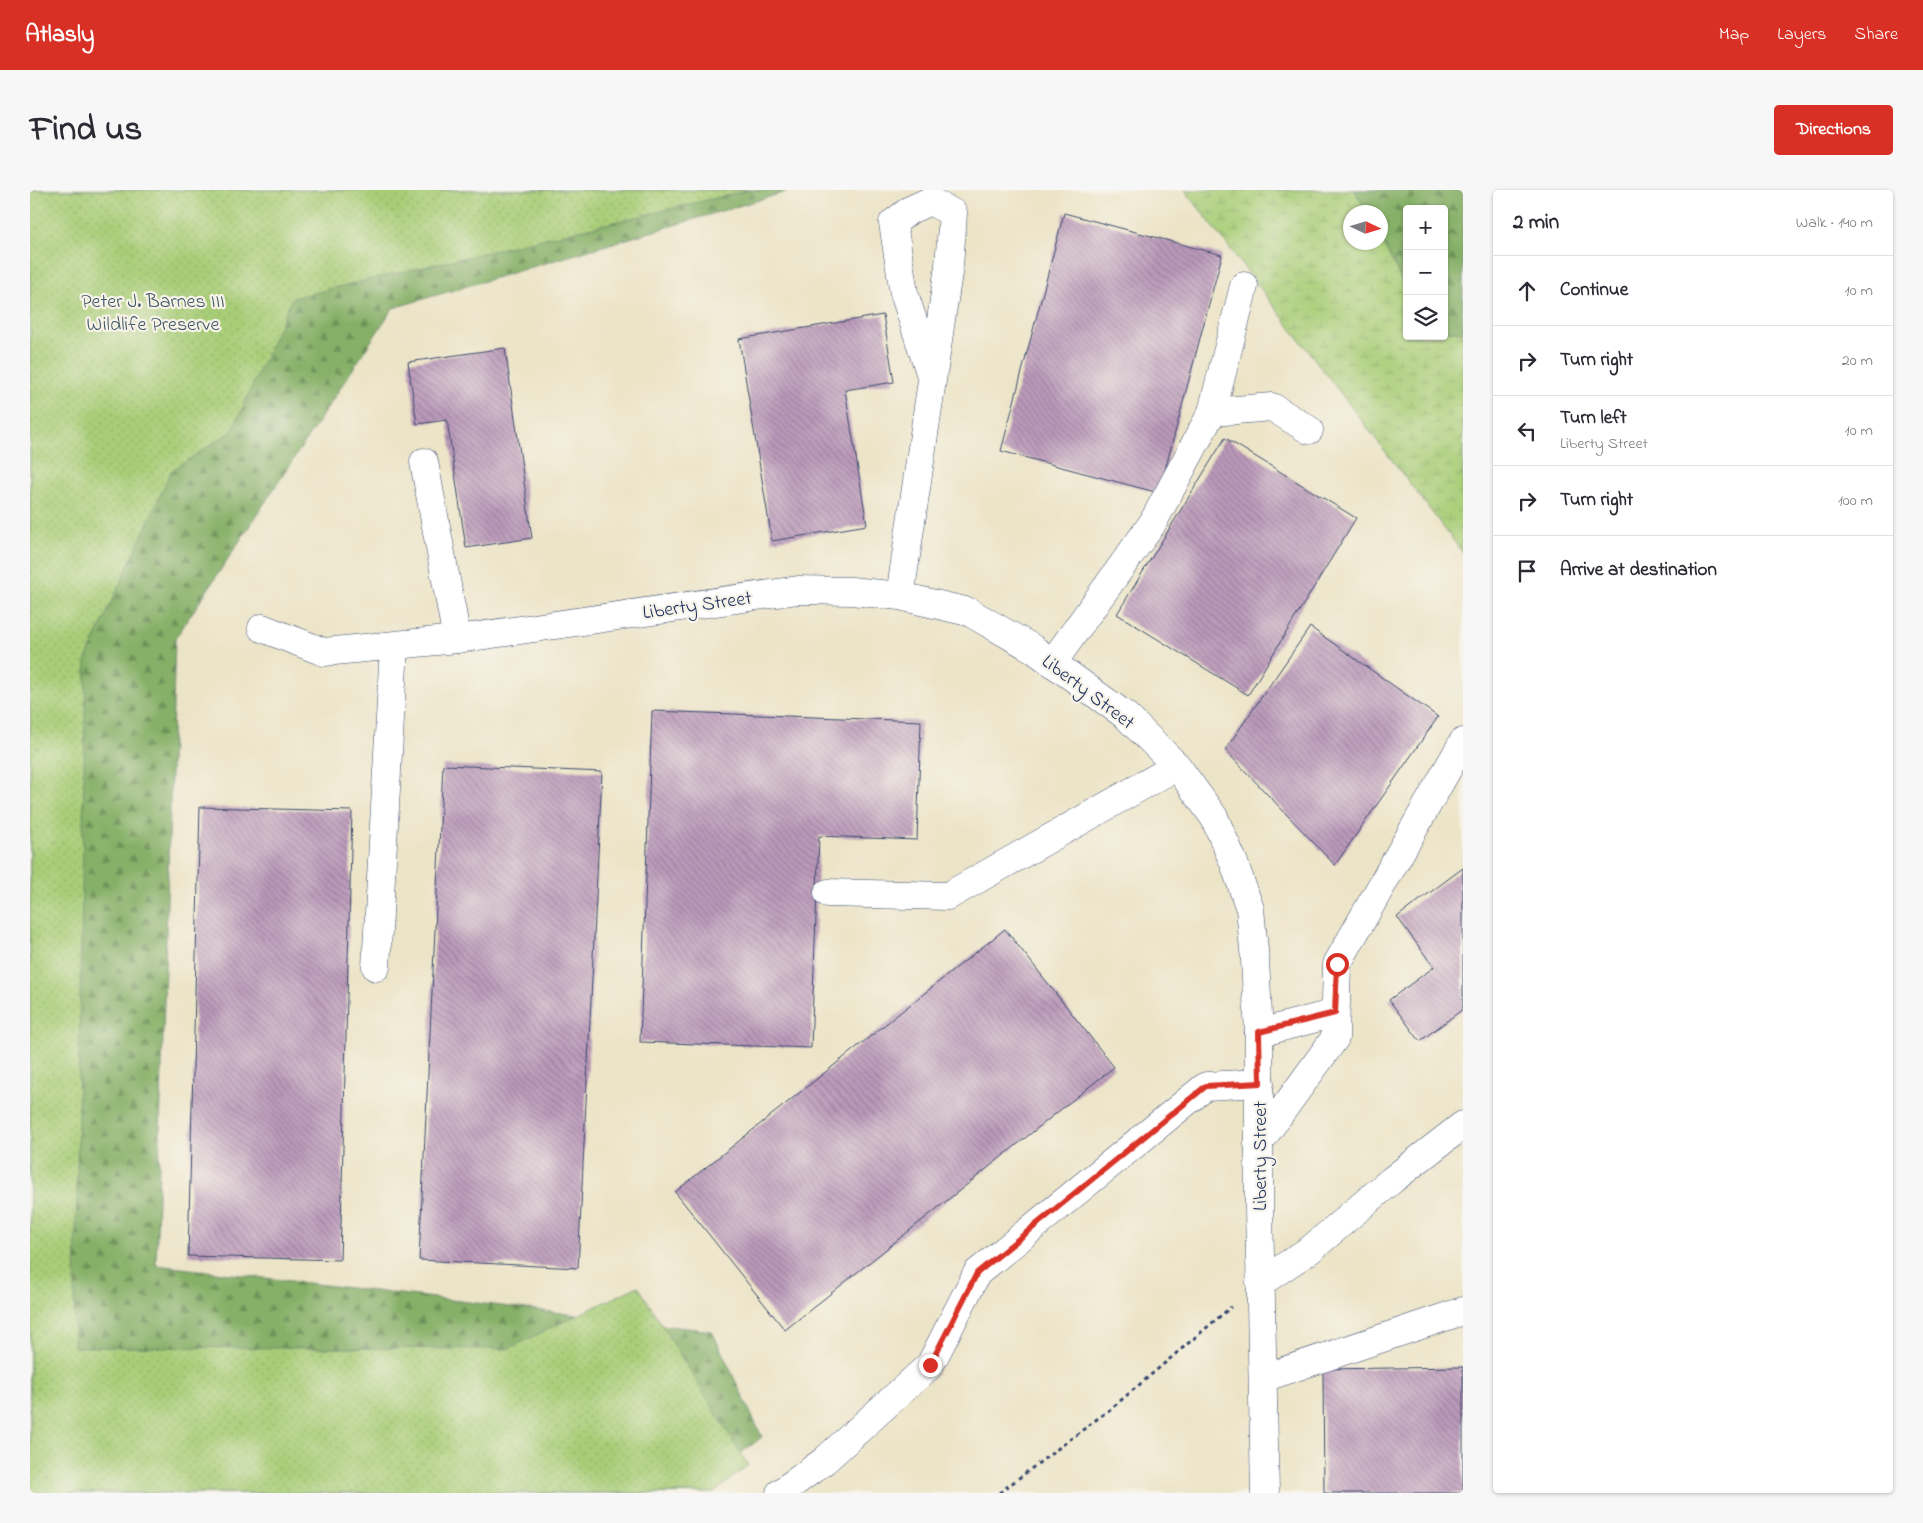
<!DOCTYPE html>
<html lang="en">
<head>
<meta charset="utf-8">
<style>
	:root { --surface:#fff; --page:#f7f7f7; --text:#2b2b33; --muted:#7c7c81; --line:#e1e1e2; --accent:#d93025 }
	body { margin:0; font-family:"Indie Flower",sans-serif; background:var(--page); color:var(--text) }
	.controls { position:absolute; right:15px; top:15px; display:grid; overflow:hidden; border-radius:5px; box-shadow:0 1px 4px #0004 }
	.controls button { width:45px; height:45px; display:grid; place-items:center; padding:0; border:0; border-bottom:1px solid var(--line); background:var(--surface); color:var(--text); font:25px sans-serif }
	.compass { position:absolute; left:1313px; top:15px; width:45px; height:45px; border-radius:50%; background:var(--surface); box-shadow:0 1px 4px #0004; rotate:94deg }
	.stop { position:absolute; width:15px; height:15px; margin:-11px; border:4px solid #d93025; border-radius:50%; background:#fff }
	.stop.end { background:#d93025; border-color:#fff; box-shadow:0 1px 5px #0008 }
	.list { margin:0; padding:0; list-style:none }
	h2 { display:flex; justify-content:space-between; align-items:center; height:65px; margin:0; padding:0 20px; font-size:21px }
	h2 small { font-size:16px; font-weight:400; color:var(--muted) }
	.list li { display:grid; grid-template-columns:32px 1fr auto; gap:15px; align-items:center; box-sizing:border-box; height:70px; padding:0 20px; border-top:1px solid var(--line) }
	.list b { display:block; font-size:19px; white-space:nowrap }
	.list p { margin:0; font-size:16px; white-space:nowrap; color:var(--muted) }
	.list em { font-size:16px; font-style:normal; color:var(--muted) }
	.icon { flex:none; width:28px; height:28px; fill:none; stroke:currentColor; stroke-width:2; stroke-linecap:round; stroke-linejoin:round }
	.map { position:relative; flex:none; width:1433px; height:1303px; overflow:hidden; border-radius:5px }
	header { display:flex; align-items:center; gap:30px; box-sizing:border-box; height:70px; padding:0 25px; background:var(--accent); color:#fff }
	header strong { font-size:24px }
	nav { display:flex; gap:28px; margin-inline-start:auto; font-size:18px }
	.intro { display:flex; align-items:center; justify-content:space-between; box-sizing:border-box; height:120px; padding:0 30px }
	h1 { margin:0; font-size:35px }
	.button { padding:12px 22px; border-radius:5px; background:var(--accent); color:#fff; font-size:18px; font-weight:700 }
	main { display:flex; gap:30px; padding:0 30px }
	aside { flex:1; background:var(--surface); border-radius:5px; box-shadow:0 1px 4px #0004 }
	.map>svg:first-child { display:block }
	.forest { fill:url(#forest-firs); stroke:#507063 }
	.wetland { fill:url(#wetland-marsh); stroke:#627e6a }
	.park { fill:url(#park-dots); stroke:#627e6a }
	.building { fill:url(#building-back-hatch) }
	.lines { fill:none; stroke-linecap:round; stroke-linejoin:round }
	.minor-casing { stroke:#3a4a6e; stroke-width:29 }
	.path { stroke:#3a4a6e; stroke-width:3; stroke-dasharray:4 4; stroke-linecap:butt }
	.minor { stroke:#fff; stroke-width:28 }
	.route { stroke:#d93025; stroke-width:6 }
	.labels { text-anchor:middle; stroke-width:4.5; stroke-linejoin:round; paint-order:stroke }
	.park-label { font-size:20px; fill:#3e5664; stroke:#f7f3e8 }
	.street-label { font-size:20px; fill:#1b2f5e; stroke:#f7f3e8 }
</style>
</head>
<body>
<header>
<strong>Atlasly</strong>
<nav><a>Map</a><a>Layers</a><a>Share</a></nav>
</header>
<div class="intro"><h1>Find us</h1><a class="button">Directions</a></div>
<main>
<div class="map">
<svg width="1433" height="1303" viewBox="0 0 1433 1303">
	<defs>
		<pattern id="forest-firs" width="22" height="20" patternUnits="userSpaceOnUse" patternTransform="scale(1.25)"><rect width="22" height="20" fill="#86b068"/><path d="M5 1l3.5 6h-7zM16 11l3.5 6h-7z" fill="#6d9059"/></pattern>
		<pattern id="wetland-marsh" width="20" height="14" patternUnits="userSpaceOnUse" patternTransform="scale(1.25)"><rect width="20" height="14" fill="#a8cd77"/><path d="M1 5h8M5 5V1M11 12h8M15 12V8" fill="none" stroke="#90b069"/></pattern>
		<pattern id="park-dots" width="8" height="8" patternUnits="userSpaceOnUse" patternTransform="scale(1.25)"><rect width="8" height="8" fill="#a8cd77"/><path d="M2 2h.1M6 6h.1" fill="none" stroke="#90b069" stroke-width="1.8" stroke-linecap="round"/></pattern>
		<pattern id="building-back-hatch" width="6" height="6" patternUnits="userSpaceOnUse" patternTransform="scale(1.25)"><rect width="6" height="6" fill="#bb99ba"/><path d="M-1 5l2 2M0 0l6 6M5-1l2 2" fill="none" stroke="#977d9a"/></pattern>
	</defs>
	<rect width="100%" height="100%" fill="#f7f3e8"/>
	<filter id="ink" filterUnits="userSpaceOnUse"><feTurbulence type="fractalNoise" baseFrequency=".02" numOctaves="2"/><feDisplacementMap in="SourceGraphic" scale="10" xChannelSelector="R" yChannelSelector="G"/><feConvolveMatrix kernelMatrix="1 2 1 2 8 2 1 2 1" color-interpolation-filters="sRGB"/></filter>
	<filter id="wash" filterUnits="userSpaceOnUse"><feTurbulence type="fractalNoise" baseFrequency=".0096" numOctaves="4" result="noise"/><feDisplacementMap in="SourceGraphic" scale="20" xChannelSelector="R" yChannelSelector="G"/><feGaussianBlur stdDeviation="1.12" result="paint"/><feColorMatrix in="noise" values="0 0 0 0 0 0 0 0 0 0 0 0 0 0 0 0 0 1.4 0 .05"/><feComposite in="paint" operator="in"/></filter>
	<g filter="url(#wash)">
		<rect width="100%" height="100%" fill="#ece4c7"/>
		<g class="forest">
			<polygon points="0,0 763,0 363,118 145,449 126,1075 682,1141 732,1247 660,1303 0,1303"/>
			<polygon points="1325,0 1433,0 1433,142 1414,141 1414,19 1377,19 1377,101 1351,49 1350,22 1337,22"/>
		</g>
		<polygon class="wetland" points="1155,0 1325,0 1337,22 1320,22 1320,52 1350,52 1351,49 1377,101 1377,146 1414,146 1414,141 1433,142 1433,363"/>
		<polygon class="park" points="0,0 720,0 262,108 202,241 141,281 56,469 44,1157 477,1159 608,1096 718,1275 684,1303 0,1303"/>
		<g id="blocks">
			<g class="building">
				<polygon points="1034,23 1192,65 1129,303 971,261"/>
				<polygon points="853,125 864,192 815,200 837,335 742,351 709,149"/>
				<polygon points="475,158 502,348 436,358 417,230 387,234 378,172"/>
				<polygon points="1195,248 1326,328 1218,505 1087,424"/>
				<polygon points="1280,437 1408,527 1305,675 1195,560"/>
				<polygon points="622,521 891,531 887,650 789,646 781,858 610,852"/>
				<polygon points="413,575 572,582 548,1078 389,1070"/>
				<polygon points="170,617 322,621 310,1070 158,1066"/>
				<polygon points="1433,678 1433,819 1390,851 1359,810 1404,777 1367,727"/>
				<polygon points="975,739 1084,877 755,1140 645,1002"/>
				<polygon points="1433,1177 1433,1303 1294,1303 1293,1179"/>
			</g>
		</g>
	</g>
	<g filter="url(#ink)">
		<use href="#blocks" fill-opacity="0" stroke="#3a4a6e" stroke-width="1"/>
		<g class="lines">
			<g class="minor-casing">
				<g id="minor">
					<polyline points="1182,222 1214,96"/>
					<polyline points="394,272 427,449"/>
					<polyline points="870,406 919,76 923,23 900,11 880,20 863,33 874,103 902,189"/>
					<polyline points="232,438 294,462 427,449 768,400 821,401 870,406 939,422 1002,458 1096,526 1147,576 1184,627 1204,673 1220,719 1225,770 1229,843 1229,1019 1235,1303"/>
					<polyline points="1023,472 1122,334 1182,222 1242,217 1279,240"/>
					<polyline points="798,703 918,706 1147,576"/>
					<polyline points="346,777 364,457"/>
					<polyline points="1229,843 1305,823"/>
					<polyline points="1228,954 1305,848 1307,774 1433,552"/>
					<polyline points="1230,1093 1281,1059 1362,990 1433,935"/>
					<polyline points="1233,1188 1433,1121"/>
					<polyline points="750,1303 794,1271 900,1175 947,1083 1176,896 1230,893"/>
				</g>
			</g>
			<polyline class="path" points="969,1303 1083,1217 1201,1117"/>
			<use href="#minor" class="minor"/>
		</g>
	</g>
	<g class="lines" filter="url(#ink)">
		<polyline class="route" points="900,1175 947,1083 1176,896 1230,893 1229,842 1305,823 1307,774"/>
	</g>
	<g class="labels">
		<g class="park-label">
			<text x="123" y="117">Peter J. Barnes III<tspan x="123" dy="23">Wildlife Preserve</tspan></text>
		</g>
		<g class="street-label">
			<text transform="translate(667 414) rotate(-8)" y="7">Liberty Street</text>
			<text transform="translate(1059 501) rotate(37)" y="7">Liberty Street</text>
			<text transform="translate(1229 966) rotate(-90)" y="7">Liberty Street</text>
		</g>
	</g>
</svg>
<div class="controls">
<button>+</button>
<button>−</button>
<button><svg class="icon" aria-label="layers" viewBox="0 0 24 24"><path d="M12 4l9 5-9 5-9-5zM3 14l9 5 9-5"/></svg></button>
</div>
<svg class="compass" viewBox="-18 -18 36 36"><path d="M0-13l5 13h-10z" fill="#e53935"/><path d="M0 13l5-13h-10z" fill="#7c7c81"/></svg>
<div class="stop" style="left:1307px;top:774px"></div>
<div class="stop end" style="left:900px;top:1175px"></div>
</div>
<aside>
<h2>2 min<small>Walk · 140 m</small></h2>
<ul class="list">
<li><svg class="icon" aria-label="ahead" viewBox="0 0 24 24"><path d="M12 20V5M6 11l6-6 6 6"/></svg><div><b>Continue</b></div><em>10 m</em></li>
<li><svg class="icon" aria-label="right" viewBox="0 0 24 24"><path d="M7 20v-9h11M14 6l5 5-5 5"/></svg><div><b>Turn right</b></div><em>20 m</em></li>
<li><svg class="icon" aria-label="left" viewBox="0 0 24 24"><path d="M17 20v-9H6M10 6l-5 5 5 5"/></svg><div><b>Turn left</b><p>Liberty Street</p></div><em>10 m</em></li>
<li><svg class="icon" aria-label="right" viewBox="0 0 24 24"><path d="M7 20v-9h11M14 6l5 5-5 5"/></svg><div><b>Turn right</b></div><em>100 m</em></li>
<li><svg class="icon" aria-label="arrive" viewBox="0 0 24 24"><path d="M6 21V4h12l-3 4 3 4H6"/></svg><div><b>Arrive at destination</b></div></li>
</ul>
</aside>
</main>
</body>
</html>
